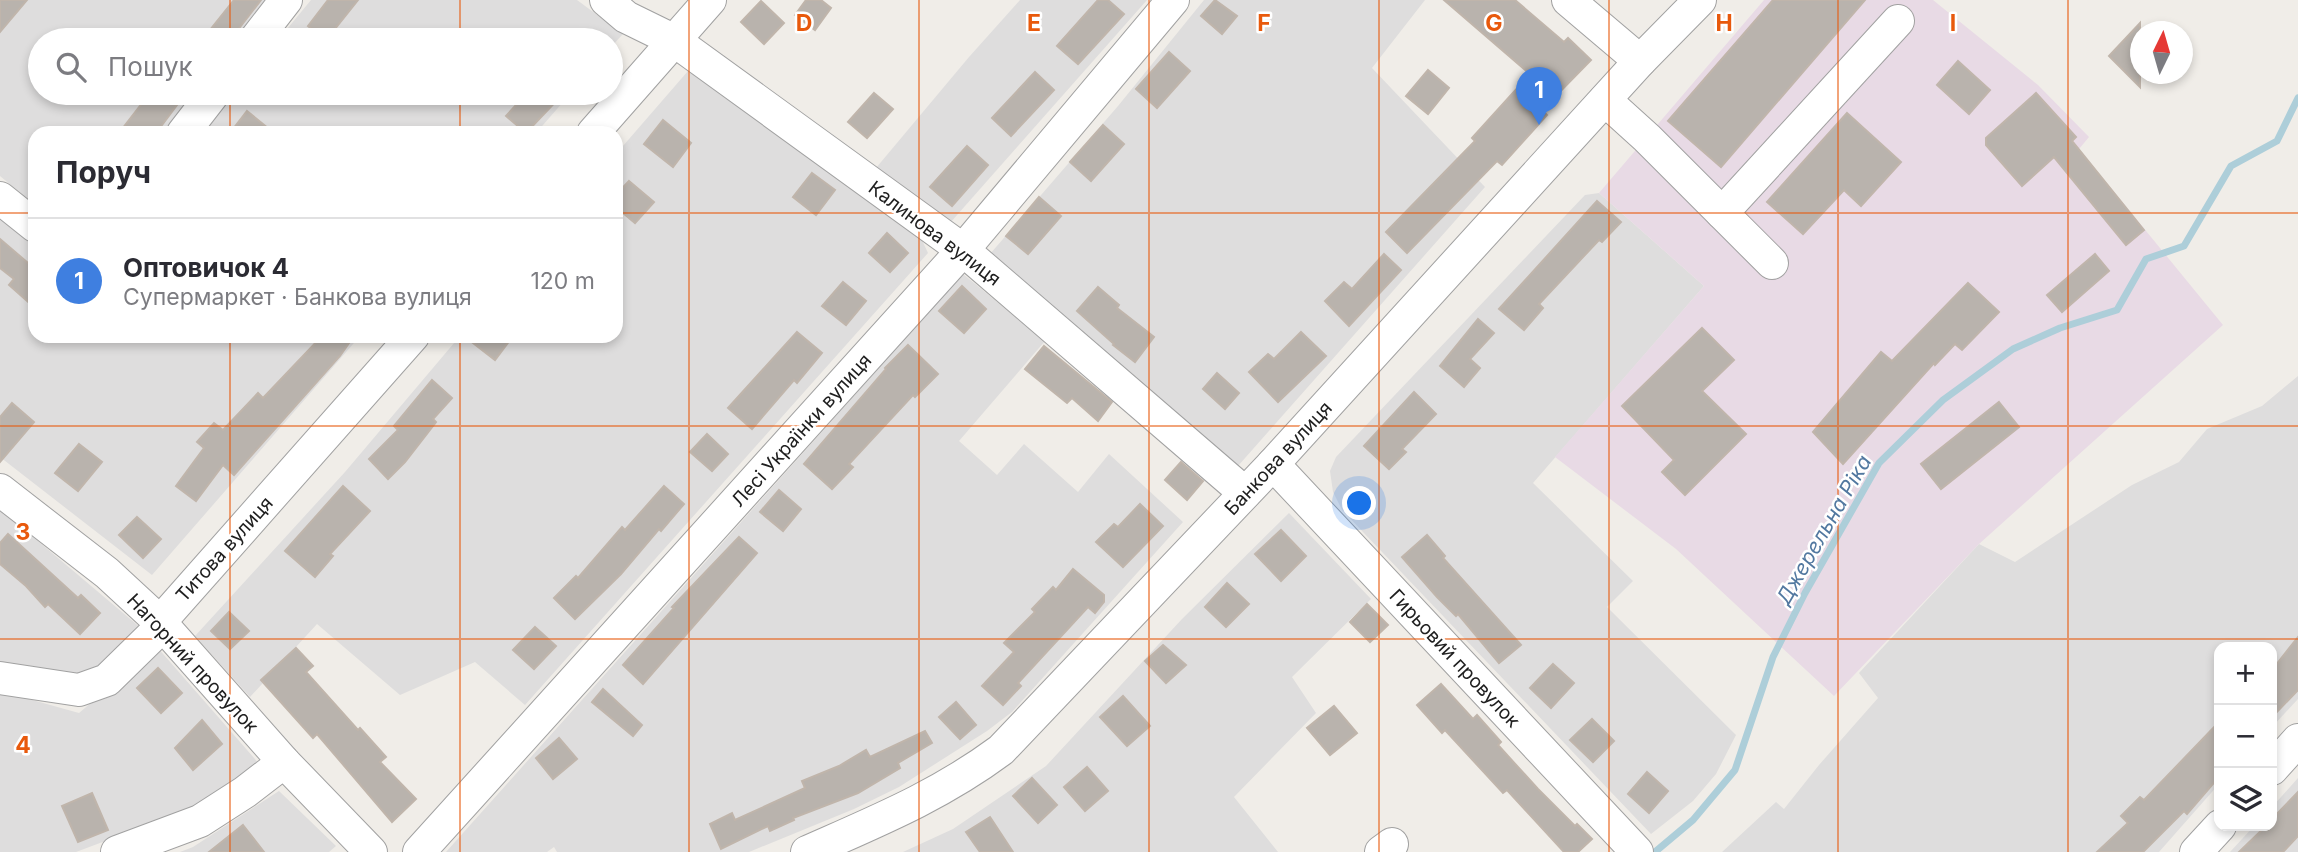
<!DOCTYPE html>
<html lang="uk">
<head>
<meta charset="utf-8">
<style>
	:root { --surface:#fff; --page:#f7f7f7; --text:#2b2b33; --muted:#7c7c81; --line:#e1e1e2; --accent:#7c3aed }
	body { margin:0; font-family:Inter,sans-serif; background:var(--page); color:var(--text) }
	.controls { position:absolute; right:21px; bottom:21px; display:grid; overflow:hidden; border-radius:14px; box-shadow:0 4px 10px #0003 }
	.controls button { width:63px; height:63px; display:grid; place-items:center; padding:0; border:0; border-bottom:2px solid var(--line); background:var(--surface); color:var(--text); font:35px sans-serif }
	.compass { position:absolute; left:2130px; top:21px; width:63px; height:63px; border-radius:50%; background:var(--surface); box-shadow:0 4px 10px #0003; rotate:5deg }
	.you { position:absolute; left:1360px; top:504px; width:24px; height:24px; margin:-18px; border:5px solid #fff; border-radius:50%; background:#1a73e8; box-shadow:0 0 0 10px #1a73e833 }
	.badge { display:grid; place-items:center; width:46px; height:46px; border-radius:50%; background:var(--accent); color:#fff; font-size:23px; font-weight:700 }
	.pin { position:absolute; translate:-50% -58px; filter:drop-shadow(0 2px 4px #0008) }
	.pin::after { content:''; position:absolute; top:37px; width:24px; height:21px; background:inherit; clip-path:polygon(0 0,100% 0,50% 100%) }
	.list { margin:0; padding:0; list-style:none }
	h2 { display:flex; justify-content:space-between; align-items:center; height:91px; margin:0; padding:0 28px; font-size:30px }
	h2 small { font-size:23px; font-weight:400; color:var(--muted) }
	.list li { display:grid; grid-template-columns:46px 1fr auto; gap:21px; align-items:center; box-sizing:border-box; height:126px; padding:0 28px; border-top:2px solid var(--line) }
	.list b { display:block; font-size:26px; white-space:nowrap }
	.list p { margin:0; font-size:23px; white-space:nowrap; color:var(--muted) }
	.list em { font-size:23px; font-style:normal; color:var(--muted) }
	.icon { flex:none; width:38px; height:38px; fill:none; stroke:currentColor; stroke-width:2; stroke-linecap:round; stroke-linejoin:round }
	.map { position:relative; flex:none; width:2298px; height:852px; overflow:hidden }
	.search { position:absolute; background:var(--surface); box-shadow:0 4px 10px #0003; left:28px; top:28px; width:595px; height:77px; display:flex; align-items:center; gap:18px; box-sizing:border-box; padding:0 24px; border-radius:38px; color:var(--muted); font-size:26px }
	.panel { position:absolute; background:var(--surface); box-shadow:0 4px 10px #0003; left:28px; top:126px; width:595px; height:217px; border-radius:21px }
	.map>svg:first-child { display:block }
	.residential { fill:#dedddd }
	.industrial { fill:#e8dae5 }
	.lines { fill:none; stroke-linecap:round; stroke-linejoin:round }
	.stream { stroke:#adced9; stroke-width:7 }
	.building { fill:#b9b3ad; stroke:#c0b5ab; stroke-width:2 }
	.minor-casing { stroke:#a1a1a1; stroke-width:34 }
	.minor { stroke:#fff; stroke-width:32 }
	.grid { fill:none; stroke:#e8590c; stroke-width:2; stroke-opacity:0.55 }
	.labels { text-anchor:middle; stroke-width:5; stroke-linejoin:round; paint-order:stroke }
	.street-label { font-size:19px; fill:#202020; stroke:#fff }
	.water-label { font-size:21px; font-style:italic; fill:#5278a0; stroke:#fff }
	.grid-label { font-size:23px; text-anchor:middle; font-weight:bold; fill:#e8590c; stroke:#fff; stroke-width:5; stroke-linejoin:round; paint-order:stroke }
</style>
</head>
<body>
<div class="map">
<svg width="2298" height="852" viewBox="0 0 2298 852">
	<rect width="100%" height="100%" fill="#f0ede8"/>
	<g class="residential">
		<polygon points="0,0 271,0 240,40 40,40 40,93 199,93 168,133 35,133 35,205 0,176"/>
		<polygon points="311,0 577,0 623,34 611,47 611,40 278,40"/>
		<polygon points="1020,0 1147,0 950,223 876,168 969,57"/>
		<polygon points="1204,0 1425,0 1372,68 1485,187 1238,466 990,254 1118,106"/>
		<polygon points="688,71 921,238 928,253 525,705 475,662 400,695 317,624 250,697 195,636 345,472 460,336 616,336 616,154"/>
		<polygon points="235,93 571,93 536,133 202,133"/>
		<polygon points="1599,193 1704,286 1533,483 1633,581 1607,607 1736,735 1716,774 1693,801 1651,834 1342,510 1333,492 1330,471 1336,457 1585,195"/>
		<polygon points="0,214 35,240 35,336 360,336 152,575 0,457"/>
		<polygon points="963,274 1045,341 959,441 997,475 1024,444 1078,492 1109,454 1183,522 1012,712 987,731 899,787 854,809 749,852 557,852 554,847 547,852 446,852"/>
		<polygon points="2298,376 2298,699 2272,727 2272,647 2219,647 2219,784 2159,852 1722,852 1776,802 1784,809 1819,765 1878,698 1859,673 1979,544 2015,562 2132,485 2179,462 2207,429 2262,406"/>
		<polygon points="0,509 142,629 100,673 79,676 0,667"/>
		<polygon points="1289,513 1371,599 1292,677 1316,713 1234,797 1278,852 903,852 953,829 1046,766 1182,619"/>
		<polygon points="157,647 261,766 217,799 76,852 0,852 0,691 79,713"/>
		<polygon points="2298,778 2298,852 2230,852 2254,826 2272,826 2272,807"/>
		<polygon points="279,791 336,846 329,852 180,852 193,847"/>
	</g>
	<polygon class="industrial" points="1764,0 1933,0 2038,85 2089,137 2079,149 2223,325 1979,544 1834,696 1676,549 1555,457 1704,286 1599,193"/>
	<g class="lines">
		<polyline class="stream" points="1655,852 1693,820 1735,770 1773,657 1805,593 1879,463 1943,400 2013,349 2060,328 2117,310 2146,259 2184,246 2231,166 2277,141 2298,98"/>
	</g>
	<g class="building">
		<polygon points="0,0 27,0 0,32"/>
		<polygon points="234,0 261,0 230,40 202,40"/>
		<polygon points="328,0 358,0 326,40 308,26"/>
		<polygon points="806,0 821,0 831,8 815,30 795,15"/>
		<polygon points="1098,0 1108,0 1124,14 1078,64 1057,46"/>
		<polygon points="1215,0 1237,16 1222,34 1201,16"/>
		<polygon points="1444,0 1515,0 1564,42 1568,38 1591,60 1542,110 1547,115 1502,165 1497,161 1407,253 1386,232 1475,141 1472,138 1530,74"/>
		<polygon points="1773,0 1865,0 1721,167 1668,121"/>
		<polygon points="761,1 784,23 764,44 741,22"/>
		<polygon points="2140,23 2140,87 2109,56"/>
		<polygon points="1169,52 1190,71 1157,108 1136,89"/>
		<polygon points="1958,61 1990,90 1969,114 1937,85"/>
		<polygon points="1428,70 1449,88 1428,114 1406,96"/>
		<polygon points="1035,72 1054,90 1011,136 992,118"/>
		<polygon points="150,93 186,93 156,133 119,133"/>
		<polygon points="527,93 564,93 526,133 506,116"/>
		<polygon points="874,93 893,109 867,138 848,122"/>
		<polygon points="2036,93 2076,137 2072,141 2144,230 2126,245 2054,157 2022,186 1986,145 1986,138"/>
		<polygon points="247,111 274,133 230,133"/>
		<polygon points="1847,113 1901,162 1861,206 1844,190 1803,234 1767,202"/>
		<polygon points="663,120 691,143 673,167 644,144"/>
		<polygon points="1103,125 1124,144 1091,181 1070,162"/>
		<polygon points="967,146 988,165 952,206 930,187"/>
		<polygon points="812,173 835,190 816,215 793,197"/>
		<polygon points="629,181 654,202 635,223 616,207 616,195"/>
		<polygon points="1039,197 1061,216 1028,254 1006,236"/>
		<polygon points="1597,201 1621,222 1602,242 1599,240 1539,304 1543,308 1524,330 1499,309"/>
		<polygon points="887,233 908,253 890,272 869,253"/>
		<polygon points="0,239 35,269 35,308 9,285 14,279 0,268"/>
		<polygon points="1384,254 1401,270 1349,326 1325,301 1344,282 1352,289"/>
		<polygon points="2095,254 2109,271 2062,312 2047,295"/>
		<polygon points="843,282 866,301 846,325 822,306"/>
		<polygon points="1968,283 1999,312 1962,350 1955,344 1935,365 1934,363 1843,464 1813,432 1881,352 1892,361"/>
		<polygon points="962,286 986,309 964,333 939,311"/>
		<polygon points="1098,287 1119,305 1117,308 1154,337 1135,362 1113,345 1114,344 1077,311"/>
		<polygon points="1478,319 1494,333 1470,359 1480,368 1464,387 1440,366"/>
		<polygon points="1702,328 1734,360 1702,391 1746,434 1685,495 1662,472 1674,460 1622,406"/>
		<polygon points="797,332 822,353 797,383 794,380 752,429 728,408"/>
		<polygon points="1301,332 1326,356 1278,402 1249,372 1268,354 1274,359"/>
		<polygon points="322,336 354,336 340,356 234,475 223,465 196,501 176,486 204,448 197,442 214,423 223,430 258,393 263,398"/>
		<polygon points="464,336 513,336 495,360"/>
		<polygon points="908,345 938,374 915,397 913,395 849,464 853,467 832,489 804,464 886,369 885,368"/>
		<polygon points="1044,346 1112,402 1098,421 1072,398 1067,403 1025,369"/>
		<polygon points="1217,373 1239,393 1225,409 1203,389"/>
		<polygon points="432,380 452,398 433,419 436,422 405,462 388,479 369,459 398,430 394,426"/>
		<polygon points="1414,392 1436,414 1402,449 1406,452 1389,469 1364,446"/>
		<polygon points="1999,402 2019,427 1941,489 1921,464"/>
		<polygon points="12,403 34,422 0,462 0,417"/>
		<polygon points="707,434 728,454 712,471 690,452"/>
		<polygon points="79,444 102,462 78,491 55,473"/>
		<polygon points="1181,462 1203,481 1187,500 1165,480"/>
		<polygon points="343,486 370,511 330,554 333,556 315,577 285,551"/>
		<polygon points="664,486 684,504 661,531 659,529 621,574 575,619 554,598 576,576 578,578 622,527 625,530"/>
		<polygon points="779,490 801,509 783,531 760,512"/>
		<polygon points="1140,504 1163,526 1123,567 1096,542 1114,524 1118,527"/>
		<polygon points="137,517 161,539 143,558 119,535"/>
		<polygon points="1281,530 1306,556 1281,581 1255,554"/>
		<polygon points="8,534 78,598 81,595 100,613 80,634 48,604 45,607 26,586 0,564 0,543"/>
		<polygon points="1427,535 1445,556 1443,558 1521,645 1499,663 1458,614 1456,616 1437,597 1402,557"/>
		<polygon points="739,537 757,553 643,684 623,665 674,608 672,607"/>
		<polygon points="1073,569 1104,595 1104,602 1095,613 1088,607 1018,683 1021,686 1003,705 982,686 1014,652 1004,643 1035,612 1032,609 1053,587 1056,590"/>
		<polygon points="1227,583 1249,604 1226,627 1205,607"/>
		<polygon points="1367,604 1388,625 1370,642 1350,622"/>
		<polygon points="229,612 249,631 230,649 211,631"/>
		<polygon points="535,627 556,646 534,669 513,650"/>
		<polygon points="2298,637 2298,690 2272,717 2272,670"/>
		<polygon points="1163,645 1186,665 1166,683 1145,661"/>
		<polygon points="296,648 313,666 306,672 358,730 360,728 386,757 380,762 416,799 392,822 317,734 313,738 261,680"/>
		<polygon points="1553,664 1574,683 1551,708 1530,688"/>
		<polygon points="158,668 182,693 161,713 137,688"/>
		<polygon points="1441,684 1473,719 1477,715 1501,742 1498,745 1538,789 1575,826 1577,824 1592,839 1578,852 1564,852 1507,790 1503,793 1445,730 1442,733 1417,705"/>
		<polygon points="603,689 642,725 633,736 592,702"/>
		<polygon points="1123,696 1150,726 1127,746 1100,717"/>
		<polygon points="956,702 976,725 960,739 939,717"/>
		<polygon points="1334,706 1357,733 1330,755 1307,728"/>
		<polygon points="1592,719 1614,741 1593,762 1570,740"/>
		<polygon points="202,720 222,744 193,770 175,748"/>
		<polygon points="2219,722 2219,777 2187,814 2184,811 2143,852 2097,852 2128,823 2121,816 2140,797 2144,800"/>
		<polygon points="925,731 932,743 898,763 900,768 858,793 793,818 794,820 770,831 768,826 721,849 710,824 732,813 735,820 805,788 802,781 839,766 866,750 870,757"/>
		<polygon points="559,738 577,759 553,779 536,758"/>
		<polygon points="1087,767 1108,791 1085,811 1064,787"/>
		<polygon points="1647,772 1668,791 1649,813 1628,794"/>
		<polygon points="1032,778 1057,805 1038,823 1013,796"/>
		<polygon points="2298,792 2298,836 2283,852 2239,852 2266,826 2272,826 2272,819"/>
		<polygon points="92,793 108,830 78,842 62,806"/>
		<polygon points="990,817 1013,852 980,852 966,832"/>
		<polygon points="243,825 264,852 209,852"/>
	</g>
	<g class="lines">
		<g class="minor-casing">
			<g id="minor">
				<polyline points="606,0 626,17 675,41 963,250 1245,493"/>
				<polyline points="1568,0 1640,61"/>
				<polyline points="255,40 286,0"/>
				<polyline points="1605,100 1647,138 1772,263"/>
				<polyline points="183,133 214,93"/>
				<polyline points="593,133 710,0"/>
				<polyline points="0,198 35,226"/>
				<polyline points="1722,213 1898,21"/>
				<polyline points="1273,464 1637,852"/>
				<polyline points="0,490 107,573 160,622 284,762 371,852"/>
				<polyline points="0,678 79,690 107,680 154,634 160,622 413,336"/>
				<polyline points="2272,769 2298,740"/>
				<polyline points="117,852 200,821 245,792 284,762"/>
				<polyline points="419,852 963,250 1173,0"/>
				<path d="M807,852C877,821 939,796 1001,750L1273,464L1640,61L1700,0"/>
				<polyline points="1381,852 1392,844"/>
				<polyline points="2196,852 2220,826"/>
			</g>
		</g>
		<use href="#minor" class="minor"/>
	</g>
	<path class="grid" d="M230,0V40M460,0V40M689,0V852M919,0V852M1149,0V852M1379,0V852M1609,0V852M1838,0V852M2068,0V852M230,93V133M460,93V133M0,213H35M616,213H2298M230,336V852M460,336V852M0,426H2298M0,639H2298"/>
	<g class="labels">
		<g class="street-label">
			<text transform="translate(935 233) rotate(37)" y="7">Калинова вулиця</text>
			<text transform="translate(801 430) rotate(-48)" y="7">Лесі Українки вулиця</text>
			<text transform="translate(1278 458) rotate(-47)" y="7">Банкова вулиця</text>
			<text transform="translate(224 549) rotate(-48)" y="7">Титова вулиця</text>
			<text transform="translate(1455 658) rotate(47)" y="7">Гирьовий провулок</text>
			<text transform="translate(193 663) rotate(47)" y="7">Нагорний провулок</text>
		</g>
		<g class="water-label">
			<text transform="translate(1824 530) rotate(-60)" y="7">Джерельна Ріка</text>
		</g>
	</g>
	<g class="grid-label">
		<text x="804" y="31">D</text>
		<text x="1034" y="31">E</text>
		<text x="1264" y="31">F</text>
		<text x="1494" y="31">G</text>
		<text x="1724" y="31">H</text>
		<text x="1953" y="31">I</text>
		<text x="23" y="540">3</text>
		<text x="23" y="753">4</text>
	</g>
</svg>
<div class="controls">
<button>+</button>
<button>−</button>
<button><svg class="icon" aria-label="layers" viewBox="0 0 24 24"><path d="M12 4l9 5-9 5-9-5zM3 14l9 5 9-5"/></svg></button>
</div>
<svg class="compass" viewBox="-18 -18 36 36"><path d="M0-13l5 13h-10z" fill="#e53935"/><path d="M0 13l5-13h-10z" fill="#7c7c81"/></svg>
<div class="you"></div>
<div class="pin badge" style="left:1539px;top:125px;background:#3f7fe0">1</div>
<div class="search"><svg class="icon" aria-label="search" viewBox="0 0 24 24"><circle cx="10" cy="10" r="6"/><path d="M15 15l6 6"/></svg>Пошук</div>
<section class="panel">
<h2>Поруч<small></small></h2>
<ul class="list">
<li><span class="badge" style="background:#3f7fe0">1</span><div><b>Оптовичок 4</b><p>Супермаркет · Банкова вулиця</p></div><em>120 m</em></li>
</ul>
</section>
</div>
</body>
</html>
